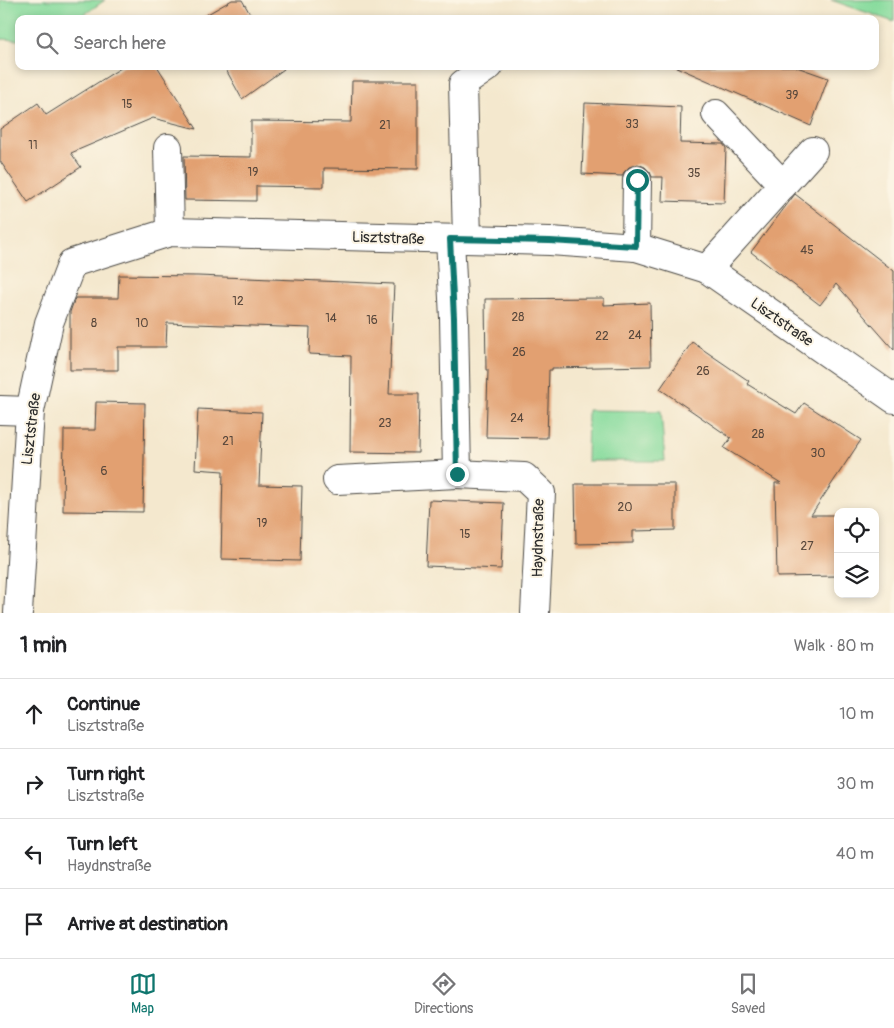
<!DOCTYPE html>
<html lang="en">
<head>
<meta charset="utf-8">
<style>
	:root { --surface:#fff; --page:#f2f2f2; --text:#202124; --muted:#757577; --line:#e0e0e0; --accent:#0f766e }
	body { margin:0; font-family:Pangolin,sans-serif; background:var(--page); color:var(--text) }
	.controls { position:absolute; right:15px; bottom:15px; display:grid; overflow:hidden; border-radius:10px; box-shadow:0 2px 8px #0003 }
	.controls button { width:45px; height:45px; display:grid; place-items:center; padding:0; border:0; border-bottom:1px solid var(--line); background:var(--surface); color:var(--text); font:25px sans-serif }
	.stop { position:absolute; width:15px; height:15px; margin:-11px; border:4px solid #0f766e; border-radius:50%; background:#fff }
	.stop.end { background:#0f766e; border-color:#fff; box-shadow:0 1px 5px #0008 }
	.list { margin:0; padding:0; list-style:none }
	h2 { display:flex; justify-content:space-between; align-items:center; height:65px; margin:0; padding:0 20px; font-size:21px }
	h2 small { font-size:16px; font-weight:400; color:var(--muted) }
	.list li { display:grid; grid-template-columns:32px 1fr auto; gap:15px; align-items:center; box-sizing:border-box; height:70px; padding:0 20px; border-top:1px solid var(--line) }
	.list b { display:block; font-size:19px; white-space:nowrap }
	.list p { margin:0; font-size:16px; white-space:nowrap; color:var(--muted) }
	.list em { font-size:16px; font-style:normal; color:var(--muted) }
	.icon { flex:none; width:28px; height:28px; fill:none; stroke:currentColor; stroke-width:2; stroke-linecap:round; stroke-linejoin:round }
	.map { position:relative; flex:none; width:894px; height:613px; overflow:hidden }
	.search { position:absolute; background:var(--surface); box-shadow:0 2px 8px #0003; left:15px; right:15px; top:15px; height:55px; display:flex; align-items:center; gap:12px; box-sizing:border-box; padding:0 18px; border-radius:10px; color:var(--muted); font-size:19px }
	.sheet { height:345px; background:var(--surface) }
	nav { display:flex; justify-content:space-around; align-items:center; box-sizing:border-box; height:70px; border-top:1px solid var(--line); background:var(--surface); font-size:14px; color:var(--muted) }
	nav a { display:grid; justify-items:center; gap:2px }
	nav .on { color:var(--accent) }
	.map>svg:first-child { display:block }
	.green { fill:#87db9d; stroke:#598364 }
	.building { fill:#e2a071 }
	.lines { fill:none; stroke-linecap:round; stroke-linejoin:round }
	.minor-casing { stroke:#494743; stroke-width:30 }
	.minor { stroke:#fff; stroke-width:28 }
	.route { stroke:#0f766e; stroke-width:6 }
	.labels { text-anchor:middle; stroke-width:4; stroke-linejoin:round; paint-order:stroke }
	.number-label { font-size:12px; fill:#59483c }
	.street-label { font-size:15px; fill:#2b2b2b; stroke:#fcf5e5 }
</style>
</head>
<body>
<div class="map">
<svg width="894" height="613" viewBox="0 0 894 613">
	<rect width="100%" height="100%" fill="#fcf5e5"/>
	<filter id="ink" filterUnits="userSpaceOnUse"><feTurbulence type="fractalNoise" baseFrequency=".02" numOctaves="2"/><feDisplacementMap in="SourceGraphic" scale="10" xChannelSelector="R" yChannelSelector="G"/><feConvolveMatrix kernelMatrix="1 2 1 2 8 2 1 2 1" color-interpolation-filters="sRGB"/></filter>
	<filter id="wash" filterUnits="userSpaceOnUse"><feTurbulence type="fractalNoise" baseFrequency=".0096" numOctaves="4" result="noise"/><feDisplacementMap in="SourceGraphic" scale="20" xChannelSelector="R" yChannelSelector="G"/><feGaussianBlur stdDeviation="1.12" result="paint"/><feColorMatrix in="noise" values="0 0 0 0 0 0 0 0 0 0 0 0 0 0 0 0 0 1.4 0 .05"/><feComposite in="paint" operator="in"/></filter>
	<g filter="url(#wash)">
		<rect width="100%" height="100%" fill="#f4e8ce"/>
		<g class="green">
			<polygon points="0,0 105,0 78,19 19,19 19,40 0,39"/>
			<polygon points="831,0 894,0 894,22"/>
			<polygon points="588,410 661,411 665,461 587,461"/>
		</g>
		<g id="blocks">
			<g class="building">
				<polygon points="232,0 242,0 253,19 199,19"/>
				<polygon points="124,66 157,66 197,129 153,118 71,153 81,167 28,202 0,161 0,129 38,103 46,115"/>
				<polygon points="224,66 282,66 284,69 242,99"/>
				<polygon points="674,66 794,66 828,78 811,126"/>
				<polygon points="352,81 418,81 418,169 324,168 324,187 256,186 256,201 185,200 184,156 251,157 251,121 351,122"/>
				<polygon points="585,103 681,107 680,143 723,144 726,148 724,203 662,201 663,177 652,177 650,172 645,167 638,164 629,167 624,172 622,176 582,174"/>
				<polygon points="795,194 894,271 894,350 836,284 820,305 751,252"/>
				<polygon points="119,275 198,276 394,284 389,394 419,394 418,453 350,452 351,356 309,354 310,328 167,323 166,347 118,347 118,370 70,370 70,312 75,298 118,298"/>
				<polygon points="604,298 604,305 650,303 651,366 552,368 552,370 549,370 547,438 486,437 488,370 486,370 485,299"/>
				<polygon points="692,342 749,381 747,384 796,414 804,403 861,440 811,515 838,515 838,576 777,577 775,483 781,483 724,448 731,438 660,389"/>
				<polygon points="96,402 145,403 143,512 63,511 64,430 95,430"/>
				<polygon points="198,409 262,412 259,485 302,486 300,561 221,559 223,471 195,469"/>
				<polygon points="575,484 675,484 675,530 633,531 633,543 576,544"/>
				<polygon points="429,500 504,503 501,569 426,566"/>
			</g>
		</g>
	</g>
	<g filter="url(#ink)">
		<use href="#blocks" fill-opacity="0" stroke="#494743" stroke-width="1"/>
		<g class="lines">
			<g class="minor-casing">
				<g id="minor">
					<polyline points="716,114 783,185"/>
					<polyline points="168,148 170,232"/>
					<polyline points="450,239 454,318 457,474 524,477 541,493 535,613"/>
					<polyline points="467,239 463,84 489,66"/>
					<polyline points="636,247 637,180"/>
					<polyline points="707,269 813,151"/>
					<polyline points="0,410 30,411"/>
					<polyline points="337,480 457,474"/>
					<polyline points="18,613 30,411 49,323 72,263 170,232 550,241 636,247 707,269 894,399"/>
				</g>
			</g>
			<use href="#minor" class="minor"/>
		</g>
	</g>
	<g class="lines" filter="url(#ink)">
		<polyline class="route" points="457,474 454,318 450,239 550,241 636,246 637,180"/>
	</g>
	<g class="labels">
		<g class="number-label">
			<text x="792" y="99">39</text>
			<text x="127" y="108">15</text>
			<text x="632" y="128">33</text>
			<text x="385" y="129">21</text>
			<text x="33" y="149">11</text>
			<text x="253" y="176">19</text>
			<text x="694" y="177">35</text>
			<text x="807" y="254">45</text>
			<text x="238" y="305">12</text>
			<text x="518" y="321">28</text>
			<text x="331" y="322">14</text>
			<text x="372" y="324">16</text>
			<text x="94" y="327">8</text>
			<text x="142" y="327">10</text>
			<text x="635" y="339">24</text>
			<text x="602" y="340">22</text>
			<text x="519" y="356">26</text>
			<text x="703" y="375">26</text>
			<text x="517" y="422">24</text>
			<text x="385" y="427">23</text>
			<text x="758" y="438">28</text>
			<text x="228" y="445">21</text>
			<text x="818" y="457">30</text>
			<text x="104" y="475">6</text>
			<text x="625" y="511">20</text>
			<text x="262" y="527">19</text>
			<text x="465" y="538">15</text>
			<text x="807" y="550">27</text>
		</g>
		<g class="street-label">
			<text transform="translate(388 238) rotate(2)" y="5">Lisztstraße</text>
			<text transform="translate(782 322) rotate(35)" y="5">Lisztstraße</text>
			<text transform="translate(31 429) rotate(-83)" y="5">Lisztstraße</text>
			<text transform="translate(538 538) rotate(-89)" y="5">Haydnstraße</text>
		</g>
	</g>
</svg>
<div class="controls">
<button><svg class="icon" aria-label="locate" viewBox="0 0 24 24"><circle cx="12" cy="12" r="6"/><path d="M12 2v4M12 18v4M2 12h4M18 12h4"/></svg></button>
<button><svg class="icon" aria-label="layers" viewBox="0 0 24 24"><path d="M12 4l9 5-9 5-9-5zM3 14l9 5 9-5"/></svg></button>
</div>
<div class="stop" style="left:637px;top:180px"></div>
<div class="stop end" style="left:457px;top:474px"></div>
<div class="search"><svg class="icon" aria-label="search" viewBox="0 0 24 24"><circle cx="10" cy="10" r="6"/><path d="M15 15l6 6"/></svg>Search here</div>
</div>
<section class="sheet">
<h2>1 min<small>Walk · 80 m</small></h2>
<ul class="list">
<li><svg class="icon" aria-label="ahead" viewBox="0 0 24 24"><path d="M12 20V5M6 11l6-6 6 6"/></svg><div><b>Continue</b><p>Lisztstraße</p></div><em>10 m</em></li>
<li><svg class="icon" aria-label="right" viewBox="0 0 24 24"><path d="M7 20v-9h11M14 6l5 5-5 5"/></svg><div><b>Turn right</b><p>Lisztstraße</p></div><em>30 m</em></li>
<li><svg class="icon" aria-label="left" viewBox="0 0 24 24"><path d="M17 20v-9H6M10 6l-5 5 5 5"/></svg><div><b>Turn left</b><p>Haydnstraße</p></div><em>40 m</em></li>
<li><svg class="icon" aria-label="arrive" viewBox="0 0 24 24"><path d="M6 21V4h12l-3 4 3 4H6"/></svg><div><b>Arrive at destination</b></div></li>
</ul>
</section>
<nav>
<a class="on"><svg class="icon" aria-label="map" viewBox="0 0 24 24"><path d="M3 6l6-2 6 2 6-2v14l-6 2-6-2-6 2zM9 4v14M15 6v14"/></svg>Map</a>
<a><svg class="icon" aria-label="directions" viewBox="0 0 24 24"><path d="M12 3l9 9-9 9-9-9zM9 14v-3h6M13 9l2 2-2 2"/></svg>Directions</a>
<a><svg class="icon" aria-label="saved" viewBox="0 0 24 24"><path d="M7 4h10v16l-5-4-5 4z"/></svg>Saved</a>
</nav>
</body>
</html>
